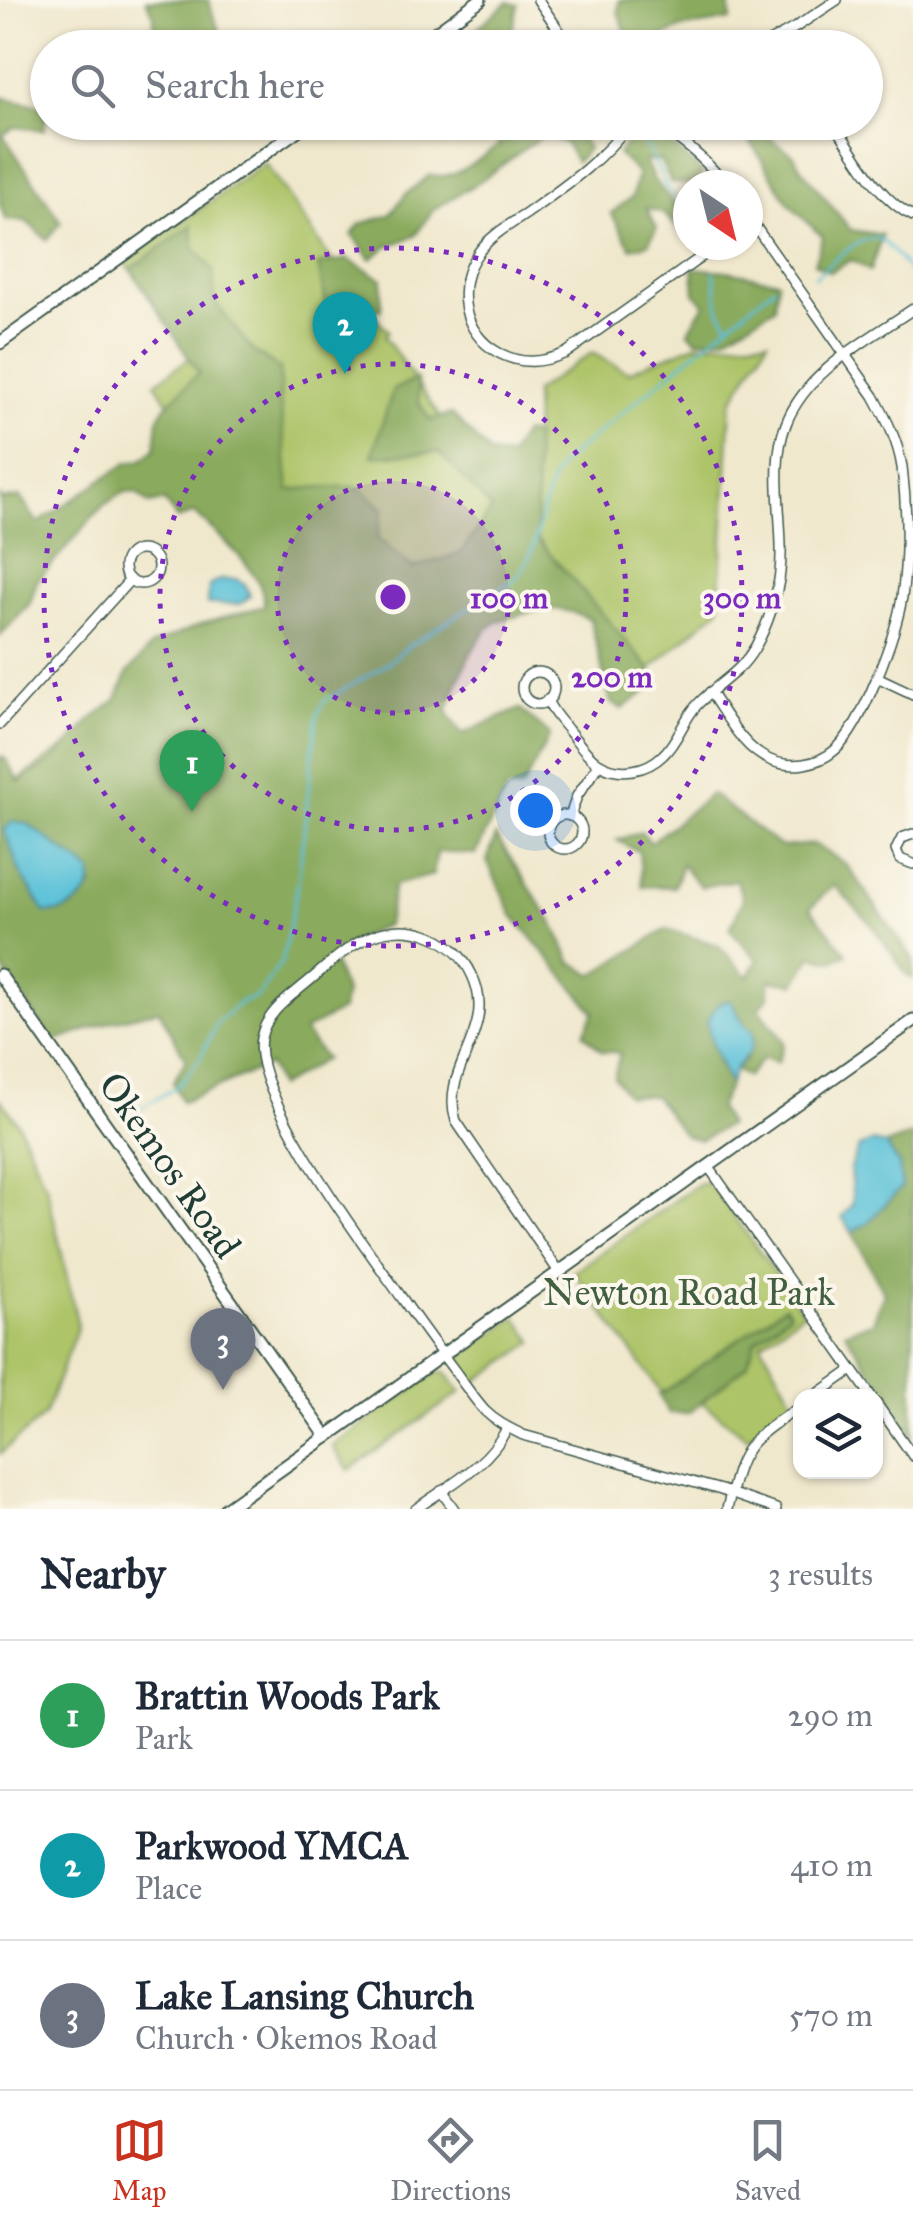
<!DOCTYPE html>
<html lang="en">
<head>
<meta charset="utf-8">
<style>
	:root { --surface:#fff; --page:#f6f6f7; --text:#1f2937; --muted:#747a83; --line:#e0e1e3; --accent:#c8321e }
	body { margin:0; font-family:"IM FELL Great Primer",serif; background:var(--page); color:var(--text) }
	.controls { position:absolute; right:30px; bottom:30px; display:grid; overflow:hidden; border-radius:20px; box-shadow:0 2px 8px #0004 }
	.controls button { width:90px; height:90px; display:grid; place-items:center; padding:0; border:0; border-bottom:2px solid var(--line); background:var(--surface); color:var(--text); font:50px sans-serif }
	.compass { position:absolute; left:673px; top:170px; width:90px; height:90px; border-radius:50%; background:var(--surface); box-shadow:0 2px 8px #0004; rotate:145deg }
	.you { position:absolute; left:535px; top:810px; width:35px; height:35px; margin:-25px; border:8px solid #fff; border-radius:50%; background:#1a73e8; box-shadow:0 0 0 15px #1a73e833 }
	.badge { display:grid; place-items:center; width:65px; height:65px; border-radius:50%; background:var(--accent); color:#fff; font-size:32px; font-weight:700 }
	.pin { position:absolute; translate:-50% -82px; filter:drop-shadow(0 2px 5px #0008) }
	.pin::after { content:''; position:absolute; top:52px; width:35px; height:30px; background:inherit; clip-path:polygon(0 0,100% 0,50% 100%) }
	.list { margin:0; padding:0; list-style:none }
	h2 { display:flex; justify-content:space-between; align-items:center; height:130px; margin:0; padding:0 40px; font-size:42px }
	h2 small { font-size:32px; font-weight:400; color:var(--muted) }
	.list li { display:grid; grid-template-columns:65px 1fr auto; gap:30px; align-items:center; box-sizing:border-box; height:150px; padding:0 40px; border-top:2px solid var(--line) }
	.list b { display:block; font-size:38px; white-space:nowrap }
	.list p { margin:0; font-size:32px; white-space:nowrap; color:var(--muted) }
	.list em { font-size:32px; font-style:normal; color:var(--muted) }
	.icon { flex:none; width:55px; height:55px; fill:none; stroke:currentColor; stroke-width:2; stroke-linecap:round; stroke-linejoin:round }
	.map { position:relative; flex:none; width:913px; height:1509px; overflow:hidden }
	.search { position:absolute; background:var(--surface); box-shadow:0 2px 8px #0004; left:30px; right:30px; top:30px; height:110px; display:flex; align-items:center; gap:25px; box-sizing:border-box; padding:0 35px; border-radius:55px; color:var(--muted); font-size:38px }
	.sheet { height:580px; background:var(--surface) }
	nav { display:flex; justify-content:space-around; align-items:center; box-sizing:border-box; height:140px; border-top:2px solid var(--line); background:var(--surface); font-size:28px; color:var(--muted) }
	nav a { display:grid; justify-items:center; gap:5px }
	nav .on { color:var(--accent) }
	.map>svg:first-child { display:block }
	.green { fill:#adc469; stroke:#66804e; stroke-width:2.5 }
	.forest { fill:#8aaa5d; stroke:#547448; stroke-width:2.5; fill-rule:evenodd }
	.water { fill:#5ac1d8; stroke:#3c7f86; stroke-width:2.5 }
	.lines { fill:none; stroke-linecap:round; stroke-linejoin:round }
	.stream { stroke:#5ac1d8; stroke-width:2.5 }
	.street-casing { stroke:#3e574b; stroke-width:12 }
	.secondary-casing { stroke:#3e574b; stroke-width:15 }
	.street { stroke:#fff; stroke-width:9 }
	.secondary { stroke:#fff; stroke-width:11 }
	.ring { fill:none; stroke:#7b2cbf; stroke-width:5; stroke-dasharray:5 10 }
	.labels { text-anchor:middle; stroke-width:8; stroke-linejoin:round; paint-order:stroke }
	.street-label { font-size:38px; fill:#1f3d34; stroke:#fbf7ec }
	.park-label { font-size:38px; fill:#425f41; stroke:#fbf7ec }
	.centre { fill:#7b2cbf; stroke:#fbf7ec; stroke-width:5 }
	.ring-label { font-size:30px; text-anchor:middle; font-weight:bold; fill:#7b2cbf; stroke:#fbf7ec; stroke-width:8; stroke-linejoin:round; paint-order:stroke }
</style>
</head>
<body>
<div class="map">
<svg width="913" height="1509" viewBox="0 0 913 1509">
	<rect width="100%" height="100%" fill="#fbf7ec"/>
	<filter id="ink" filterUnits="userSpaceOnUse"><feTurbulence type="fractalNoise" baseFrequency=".01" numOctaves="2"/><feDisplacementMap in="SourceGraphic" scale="20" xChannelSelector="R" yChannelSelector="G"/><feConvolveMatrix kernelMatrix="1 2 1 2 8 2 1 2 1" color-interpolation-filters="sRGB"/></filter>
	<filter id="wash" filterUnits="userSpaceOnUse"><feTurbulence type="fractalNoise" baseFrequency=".0048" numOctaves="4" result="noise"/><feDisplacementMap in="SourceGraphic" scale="40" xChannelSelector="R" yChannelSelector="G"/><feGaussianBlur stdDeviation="2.25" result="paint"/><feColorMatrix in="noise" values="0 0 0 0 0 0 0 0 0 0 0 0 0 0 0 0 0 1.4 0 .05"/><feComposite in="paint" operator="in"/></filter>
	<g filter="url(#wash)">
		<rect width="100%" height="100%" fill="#f0e8cd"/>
		<g class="green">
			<polygon points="265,163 357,297 388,331 385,337 534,554 0,965 0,793 294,584 155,383 191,357 125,262"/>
			<polygon points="768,340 731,403 719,609 650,669 537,539 534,392 592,353 628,372 696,344"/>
			<polygon points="0,1099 18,1123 47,1188 78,1326 44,1416 0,1454"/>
			<polygon points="706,1182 716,1191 803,1312 761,1343 795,1403 748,1438 691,1394 672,1407 574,1272 698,1184"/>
			<polygon points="516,1317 534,1342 471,1385 457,1363 460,1356"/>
			<polygon points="445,1372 461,1392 349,1470 332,1446 436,1373"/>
		</g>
		<g class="forest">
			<polygon points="146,0 209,0 213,16 226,46 173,47 153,38 154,16"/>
			<polygon points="619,0 729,0 731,20 680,29 643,46 629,39 618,12"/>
			<polygon points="508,2 518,5 514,24 506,44 509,47 469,47 468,36"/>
			<polygon points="0,97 47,107 44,130 15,127 3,135 61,222 47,240 26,221 5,220 0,204"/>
			<path d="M486,123H503L506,130L526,133L535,123H570L588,148L576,162L565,143L545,134L480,181L433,210L415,236L388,246L371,259L352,235L360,224L390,215L405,195L430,175C454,182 482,157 500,144Z"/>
			<polygon points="728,123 764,123 771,139 794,155 800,167 851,230 882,235 870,271 852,260 830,272 814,263 823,237 789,204 752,144"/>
			<polygon points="637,128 664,137 702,172 696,184 671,183 660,160 645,161 654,180 686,217 688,237 663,213 646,208 657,228 648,244 631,248 611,213 632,197 638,174 618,154"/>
			<path d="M192,225L193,246L213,270L214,301L253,351L280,369V400L289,490L322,487H359L383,509L377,538L413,568L461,553L492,509L439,452L372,456L393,390L417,379L419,403L430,420L452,414L490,454L509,457L523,433L535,435L537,539L650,669L658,683L622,709L611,703L590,619C561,607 551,606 520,615C514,617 503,619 497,622C473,636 456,686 447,712L462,734L520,709L550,735L522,788L506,790L476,854L437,852L433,875L394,885L387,925L357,938L331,958L345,992L342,1010L304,1031L325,1059L278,1087L269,1065L182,1102L173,1082L186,1060L159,1010L112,1021L54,1042L0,965V756L5,758L19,782L55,759L92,719L117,699L127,674L152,645L202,624L264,606C267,574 217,535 195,513L177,519L164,501L149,504L137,493L125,492L104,505L37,581L30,603L0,636V497L2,500L20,497L38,523L127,463L142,460L155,449L158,419L166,406L199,373L131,269ZM20,872L93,885C80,904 68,914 45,912Z"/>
			<polygon points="347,259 382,279 381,310 327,308 318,265"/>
			<polygon points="693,268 727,271 778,281 775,307 725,337 697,340 688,331 705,304 695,294"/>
			<polygon points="711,794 781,847 814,844 846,864 913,959 913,979 908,976 871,924 834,885 810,908 847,954 832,961 812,956 795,984 769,980 769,997 759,1008 784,1042 777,1063 763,1058 747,1077 734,1070 747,1058 744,1024 730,1001 717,1060 729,1085 718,1108 728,1125 700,1140 685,1136 654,1096 627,1095 614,1077 620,1053 602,1051 584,1034 594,1012 512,914 487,861 496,836 556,928 571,961 593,975 667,929 718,945 748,977 758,960 730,929 743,899 736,880 701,887 682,865 674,887 642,886 639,852 617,840 642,832 650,843"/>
			<polygon points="913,1135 913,1436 845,1332 873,1322 884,1293 852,1232 867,1223 902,1187 899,1165 886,1145"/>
			<polygon points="785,1306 790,1313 756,1340 747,1365 688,1413 669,1413 658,1394 664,1392"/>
		</g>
		<g class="water">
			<polygon points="236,579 245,584 250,596 240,604 208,604 209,586 219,580"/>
			<path d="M13,821L28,824L92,872C94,898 69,914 45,913L20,872L4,830Z"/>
			<path d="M730,1000L744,1024L753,1033C753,1055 746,1053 735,1069C734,1071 729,1084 729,1085L712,1044L707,1021L718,1004Z"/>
			<polygon points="872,1142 886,1145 899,1165 902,1187 867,1223 852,1232 842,1217 853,1203 850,1168 859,1147"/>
		</g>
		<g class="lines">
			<g class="stream">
				<polyline points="643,138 667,188 688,211"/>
				<polyline points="714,272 719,309 728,323"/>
				<path d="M815,277C829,265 861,233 879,239C889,243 906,268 913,277"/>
				<path d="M133,1113L178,1086L199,1060L217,1023L240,1003L258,996L282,961L298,883L317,715L324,701L381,668L410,645L515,579C544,548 537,497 562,463L774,287"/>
			</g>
		</g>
	</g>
	<g filter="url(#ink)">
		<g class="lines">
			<g class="street-casing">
				<g id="street">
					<polyline points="538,0 571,48"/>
					<polyline points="759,48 796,27 837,0"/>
					<path d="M631,122C602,161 565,186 526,214C509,225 490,236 478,253C454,285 462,334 499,353C522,365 542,363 566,353L718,245"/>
					<path d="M655,122C682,141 706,159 726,185"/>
					<path d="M833,122C855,153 878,200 913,216"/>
					<circle cx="141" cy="567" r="17"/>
					<circle cx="538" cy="688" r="16"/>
					<polyline points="877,677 913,694"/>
					<path d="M710,692C726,715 743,749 770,760C791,769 818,765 835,750C863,726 896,634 902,597C908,555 907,509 902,467C898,441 886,418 874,396L748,216"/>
					<path d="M547,700C552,712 561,721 569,731C578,742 588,757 600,764C620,776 647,771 663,755C678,741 683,720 697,705C709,692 724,682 737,670C759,650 770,618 777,590C790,536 766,476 786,424C806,371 868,340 913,309"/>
					<polyline points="0,724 130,580"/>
					<circle cx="565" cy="832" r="17"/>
					<polyline points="570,816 577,796 599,764"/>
					<polyline points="913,834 902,838 896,850 900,859 913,864"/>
					<polyline points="708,1166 871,1396"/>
					<path d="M559,1272L456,1121C439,1068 499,1032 472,975C453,934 403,918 363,940C343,950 326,967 309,981C290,997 266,1012 261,1038C250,1095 369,1251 404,1301C421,1326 439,1350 457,1374C466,1387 475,1400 485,1411C496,1422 509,1428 523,1435L721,1490L776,1509"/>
					<polyline points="815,1396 852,1370"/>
					<polyline points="876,1403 913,1456"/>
					<polyline points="441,1491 454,1509"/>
					<path d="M416,1509C448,1486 489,1465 507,1428"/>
					<path d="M727,1509C733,1486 737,1458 754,1441C767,1427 785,1417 800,1407"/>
				</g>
			</g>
			<g class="secondary-casing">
				<g id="secondary">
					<polyline points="414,48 480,0"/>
					<polyline points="0,343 309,122"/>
					<polyline points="0,975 327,1437"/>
					<polyline points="225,1509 913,1021"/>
				</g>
			</g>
			<use href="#street" class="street"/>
			<use href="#secondary" class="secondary"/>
		</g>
	</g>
	<circle cx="393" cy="597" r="116" fill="#7b2cbf" fill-opacity=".12"/>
	<g class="ring">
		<circle cx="393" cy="597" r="116"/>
		<circle cx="393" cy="597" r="233"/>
		<circle cx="393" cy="597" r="349"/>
	</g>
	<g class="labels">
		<g class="street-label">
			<text transform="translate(170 1165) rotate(55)" y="13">Okemos Road</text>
		</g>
		<g class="park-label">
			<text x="689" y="1305">Newton Road Park</text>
		</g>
	</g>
	<circle cx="393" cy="597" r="15" class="centre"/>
	<g class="ring-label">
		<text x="509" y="608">100 m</text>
		<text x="742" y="608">300 m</text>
		<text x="612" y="687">200 m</text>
	</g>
</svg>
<div class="controls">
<button><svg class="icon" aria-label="layers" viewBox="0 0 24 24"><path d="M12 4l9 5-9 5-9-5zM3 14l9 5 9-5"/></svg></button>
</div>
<svg class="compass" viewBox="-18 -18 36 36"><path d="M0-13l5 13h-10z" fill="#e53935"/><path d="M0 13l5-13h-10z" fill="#747a83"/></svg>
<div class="you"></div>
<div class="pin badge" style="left:192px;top:812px;background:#2e9e5b">1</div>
<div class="pin badge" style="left:345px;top:374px;background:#0f9aa8">2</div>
<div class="pin badge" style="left:223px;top:1390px;background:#6b7280">3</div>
<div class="search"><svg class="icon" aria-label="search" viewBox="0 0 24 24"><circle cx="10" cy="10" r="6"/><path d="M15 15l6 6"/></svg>Search here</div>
</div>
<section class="sheet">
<h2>Nearby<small>3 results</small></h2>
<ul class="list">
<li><span class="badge" style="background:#2e9e5b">1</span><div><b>Brattin Woods Park</b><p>Park</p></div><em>290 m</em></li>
<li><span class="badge" style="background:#0f9aa8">2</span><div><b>Parkwood YMCA</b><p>Place</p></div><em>410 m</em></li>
<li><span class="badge" style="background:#6b7280">3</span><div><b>Lake Lansing Church</b><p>Church · Okemos Road</p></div><em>570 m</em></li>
</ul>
</section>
<nav>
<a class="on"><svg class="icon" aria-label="map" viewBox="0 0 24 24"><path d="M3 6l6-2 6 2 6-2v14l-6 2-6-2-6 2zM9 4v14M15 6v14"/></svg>Map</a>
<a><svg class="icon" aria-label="directions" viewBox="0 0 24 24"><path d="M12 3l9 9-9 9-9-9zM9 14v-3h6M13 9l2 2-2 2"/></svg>Directions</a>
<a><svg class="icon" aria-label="saved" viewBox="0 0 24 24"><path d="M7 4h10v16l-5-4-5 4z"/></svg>Saved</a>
</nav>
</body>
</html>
